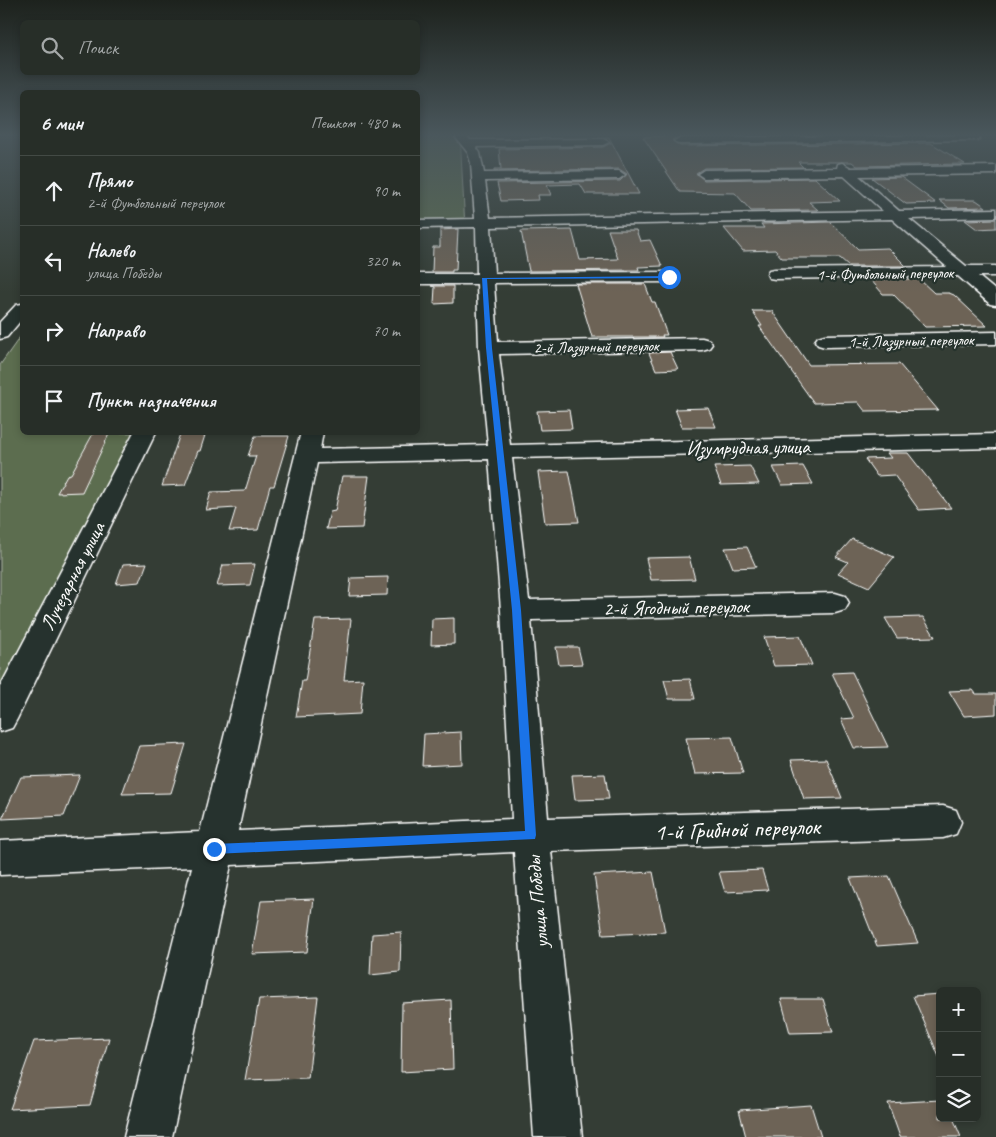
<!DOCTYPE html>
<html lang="ru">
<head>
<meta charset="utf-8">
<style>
	:root { --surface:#272e28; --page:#2f3630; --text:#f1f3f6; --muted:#a4a8a8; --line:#434a45 }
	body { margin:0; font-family:Caveat,sans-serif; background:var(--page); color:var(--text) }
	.controls { position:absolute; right:15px; bottom:15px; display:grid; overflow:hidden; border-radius:8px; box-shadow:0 2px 8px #0003 }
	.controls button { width:45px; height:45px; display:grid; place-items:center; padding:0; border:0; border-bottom:1px solid var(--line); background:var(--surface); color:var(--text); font:25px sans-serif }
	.stop { position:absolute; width:15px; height:15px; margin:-11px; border:4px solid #1a73e8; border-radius:50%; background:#fff }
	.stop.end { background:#1a73e8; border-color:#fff; box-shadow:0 1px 5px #0008 }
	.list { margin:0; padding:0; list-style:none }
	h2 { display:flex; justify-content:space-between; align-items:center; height:65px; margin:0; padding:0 20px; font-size:21px }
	h2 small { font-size:16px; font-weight:400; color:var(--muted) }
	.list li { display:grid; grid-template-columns:32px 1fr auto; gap:15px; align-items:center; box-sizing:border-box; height:70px; padding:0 20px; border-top:1px solid var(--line) }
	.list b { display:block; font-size:19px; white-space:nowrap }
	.list p { margin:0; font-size:16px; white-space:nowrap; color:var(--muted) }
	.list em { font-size:16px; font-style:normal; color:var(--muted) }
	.icon { flex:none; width:28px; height:28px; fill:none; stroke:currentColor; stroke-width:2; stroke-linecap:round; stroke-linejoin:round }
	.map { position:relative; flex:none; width:996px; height:1137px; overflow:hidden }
	.search { position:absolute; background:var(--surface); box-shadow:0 2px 8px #0003; left:20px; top:20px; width:400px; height:55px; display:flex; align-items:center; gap:12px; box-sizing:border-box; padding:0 18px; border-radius:8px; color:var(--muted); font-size:19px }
	.panel { position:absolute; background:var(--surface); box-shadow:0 2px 8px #0003; left:20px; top:90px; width:400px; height:345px; border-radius:8px }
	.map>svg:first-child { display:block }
	.green { fill:#5c6d50; stroke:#aeb6a8 }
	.building { fill:#6d6456; stroke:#fff }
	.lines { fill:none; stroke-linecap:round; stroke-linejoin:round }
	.minor-casing { stroke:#fff; stroke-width:3 }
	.minor { fill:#26332d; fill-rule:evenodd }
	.route { fill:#1a73e8 }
	.labels { text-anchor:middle; stroke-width:4.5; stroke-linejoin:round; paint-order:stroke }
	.far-street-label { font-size:16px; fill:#fff; stroke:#26332d }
	.street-label { font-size:20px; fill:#fff; stroke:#26332d }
	.near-street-label { font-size:24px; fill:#fff; stroke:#26332d }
</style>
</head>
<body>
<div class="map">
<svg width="996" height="1137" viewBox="0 0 996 1137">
	<rect width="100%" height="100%" fill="#343d35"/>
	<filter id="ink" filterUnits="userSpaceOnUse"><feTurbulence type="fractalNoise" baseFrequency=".02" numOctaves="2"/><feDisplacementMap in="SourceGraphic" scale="10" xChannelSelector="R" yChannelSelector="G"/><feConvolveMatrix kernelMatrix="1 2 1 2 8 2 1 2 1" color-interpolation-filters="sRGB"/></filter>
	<g filter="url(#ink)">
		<g class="green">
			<polygon points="418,134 460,134 465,228 418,228"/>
			<polygon points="22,334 22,432 143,433 0,718 0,365"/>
		</g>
		<g class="building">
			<polygon points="662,134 698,134 699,136 680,136 672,140 680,146 931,143 965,164 857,166 852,162 798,162 803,167 704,168 696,173 704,180 815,178 840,201 809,202 818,210 751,211 735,193 680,192 643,137 664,136"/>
			<polygon points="603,137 609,137 639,194 586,194 580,184 547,185 551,195 538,195 539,200 501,201 497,183 620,181 627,174 619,169 494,171 494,169 501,169 499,149 603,147 611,143"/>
			<polygon points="901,177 936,203 906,204 872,178"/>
			<polygon points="939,200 976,200 986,207 949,208"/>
			<polygon points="996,219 996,228 977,229 965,220"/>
			<polygon points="830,222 858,249 888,248 906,266 849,266 840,258 782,258 775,250 743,251 724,228 764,228 761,224"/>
			<polygon points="458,229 456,270 452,270 452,272 432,272 433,247 440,247 440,230"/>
			<polygon points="572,230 580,260 618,259 608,230 636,230 640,241 650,240 662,266 638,267 639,270 529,271 521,231"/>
			<polygon points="870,279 919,279 934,293 949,293 954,295 987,326 925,327 893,294 883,294"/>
			<polygon points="576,284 645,284 652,302 655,302 667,335 662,335 663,337 592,337"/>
			<polygon points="431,286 453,286 453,303 434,304 435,287"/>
			<polygon points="752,311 772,311 809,365 899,364 938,410 865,411 858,402 814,403 759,326 762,326"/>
			<polygon points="670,352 678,369 656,370 649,353"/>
			<polygon points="708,408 716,427 682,427 675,409"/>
			<polygon points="569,410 572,429 540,430 537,411"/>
			<polygon points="94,432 110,432 82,492 57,493 67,475 71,474"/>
			<polygon points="206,432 200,451 198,451 185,485 162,486 180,434"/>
			<polygon points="255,436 289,436 274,486 270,486 258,530 229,531 236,508 206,510 211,492 245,491 256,456 248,456"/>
			<polygon points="887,453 908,453 951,508 919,510 894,475 877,476 865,459 891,458"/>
			<polygon points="750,466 759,484 721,485 714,467"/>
			<polygon points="803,466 813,484 782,485 773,467"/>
			<polygon points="569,471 579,522 545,523 538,472"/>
			<polygon points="342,476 369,476 362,528 326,529 330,512 335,511"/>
			<polygon points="852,539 894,557 869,587 838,573 848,562 836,557"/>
			<polygon points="747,547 756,567 733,568 725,548"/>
			<polygon points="689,557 695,579 651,580 646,558"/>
			<polygon points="147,563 140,582 116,584 123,564"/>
			<polygon points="255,564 250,585 217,586 223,565"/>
			<polygon points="388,577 387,595 349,596 351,578"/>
			<polygon points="923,617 935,637 897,638 885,618"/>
			<polygon points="454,618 454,644 431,645 432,619"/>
			<polygon points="351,619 344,680 363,679 360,714 296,717 302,681 305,681 315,620"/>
			<polygon points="800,636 812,665 774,666 764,637"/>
			<polygon points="556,647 578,647 582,664 559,665"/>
			<polygon points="852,672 888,747 854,748 841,719 854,718 832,673"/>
			<polygon points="690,679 695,699 669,699 664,680"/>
			<polygon points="973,690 976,694 996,694 996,714 964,716 949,691"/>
			<polygon points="461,732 462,764 422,766 424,734"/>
			<polygon points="732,737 743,773 695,774 686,738"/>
			<polygon points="186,744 171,793 122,794 139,746"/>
			<polygon points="826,759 842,798 804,799 791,760"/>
			<polygon points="605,774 609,799 575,800 572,775"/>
			<polygon points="80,775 64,816 2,819 21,777"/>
			<polygon points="762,870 768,890 725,892 719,872"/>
			<polygon points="653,872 665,932 603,935 594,875"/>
			<polygon points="889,876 918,943 877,946 850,878"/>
			<polygon points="314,899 307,952 252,954 261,901"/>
			<polygon points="401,932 400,972 370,975 372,934"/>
			<polygon points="940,994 940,1059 913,996"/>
			<polygon points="318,997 308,1078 245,1080 259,999"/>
			<polygon points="781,999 823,999 833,1032 790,1033"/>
			<polygon points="451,1000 453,1069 401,1072 402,1003"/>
			<polygon points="109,1038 90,1105 10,1109 34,1041"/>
			<polygon points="940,1100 940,1118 953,1118 961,1137 900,1137 888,1103"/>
			<polygon points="811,1105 821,1137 746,1137 739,1110"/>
		</g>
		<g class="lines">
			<g class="minor-casing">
				<g id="minor">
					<path d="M453,134H465L470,140L603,139L609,142L603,145L476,147L480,153L484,173L619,171L625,175L619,179L485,181L490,218L883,211L844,176L704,178L698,174L704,170L837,168L838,164L842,163L851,168L996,166V174L859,176L899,211L996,209V217L909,219L966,266H996V276H978L996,291V305L990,304L958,276L775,279L769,278L767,274L769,270L775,269L947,267L892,219L491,227L494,273L669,272L675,273L677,277L675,281L669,282L494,283L498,342L702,338L709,340L712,344L709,348L702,350L499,354L510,445L996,434V448L512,458L529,600L835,593L845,596L849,603L845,610L835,613L531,620L548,818L943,806L956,810L961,822L956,834L943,838L551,851L582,1137H534L514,852L231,865L172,1137H124L192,867L0,875V841L200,832L301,432H323L320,449L488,445L479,348L477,284H418V274H477L476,227L418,228V220L475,219L471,163L468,153ZM489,459L501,610L512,819L238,831L317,463Z"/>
					<polygon points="974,135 978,136 980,138 978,140 680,144 674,141 680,138"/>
					<polygon points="22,304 22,319 7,337 0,339 0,322 16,305"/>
					<polygon points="996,332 996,344 825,347 818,345 815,341 818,337 825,335"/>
					<polygon points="134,432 156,432 17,719 12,728 0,732 0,687"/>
				</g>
			</g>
			<use href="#minor" class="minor"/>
		</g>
	</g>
	<linearGradient id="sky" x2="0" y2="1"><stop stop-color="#1d221d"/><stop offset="0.46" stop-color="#4a575c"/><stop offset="1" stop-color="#4a575c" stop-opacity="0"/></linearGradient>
	<rect width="996" height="293" fill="url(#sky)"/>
	<polygon class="route" points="669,276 671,278 487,279 492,348 521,610 536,835 535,839 214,854 210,853 209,849 210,846 214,844 525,831 512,610 486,348 482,278"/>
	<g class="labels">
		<g class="far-street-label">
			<text transform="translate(885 273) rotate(-1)" y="6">1-й Футбольный переулок</text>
			<text transform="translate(911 340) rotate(-1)" y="6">1-й Лазурный переулок</text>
			<text transform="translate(596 346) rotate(-1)" y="6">2-й Лазурный переулок</text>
		</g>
		<g class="street-label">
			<text transform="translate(748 447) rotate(-1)" y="7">Изумрудная улица</text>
			<text transform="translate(72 576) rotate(-63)" y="7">Лучезарная улица</text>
			<text transform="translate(676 607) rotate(-1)" y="7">2-й Ягодный переулок</text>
			<text transform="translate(537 902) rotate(-95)" y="7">улица Победы</text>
		</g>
		<g class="near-street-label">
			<text transform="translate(737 829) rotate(-2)" y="8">1-й Грибной переулок</text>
		</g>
	</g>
</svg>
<div class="controls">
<button>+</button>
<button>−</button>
<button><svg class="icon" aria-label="layers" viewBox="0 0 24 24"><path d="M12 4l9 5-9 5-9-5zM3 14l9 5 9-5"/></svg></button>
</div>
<div class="stop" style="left:669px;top:277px"></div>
<div class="stop end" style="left:214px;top:849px"></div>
<div class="search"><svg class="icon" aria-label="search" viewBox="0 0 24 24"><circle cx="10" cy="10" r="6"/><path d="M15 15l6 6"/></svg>Поиск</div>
<section class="panel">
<h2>6 мин<small>Пешком · 480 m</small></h2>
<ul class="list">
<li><svg class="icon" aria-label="ahead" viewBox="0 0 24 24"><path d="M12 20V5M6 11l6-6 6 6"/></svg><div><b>Прямо</b><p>2-й Футбольный переулок</p></div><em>90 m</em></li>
<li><svg class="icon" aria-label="left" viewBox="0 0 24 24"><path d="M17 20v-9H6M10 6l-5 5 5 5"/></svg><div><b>Налево</b><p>улица Победы</p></div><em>320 m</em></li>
<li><svg class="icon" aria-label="right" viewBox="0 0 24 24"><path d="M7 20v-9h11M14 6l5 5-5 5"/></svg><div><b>Направо</b></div><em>70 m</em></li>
<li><svg class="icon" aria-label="arrive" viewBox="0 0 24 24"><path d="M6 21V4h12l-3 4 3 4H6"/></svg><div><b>Пункт назначения</b></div></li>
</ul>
</section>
</div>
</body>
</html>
